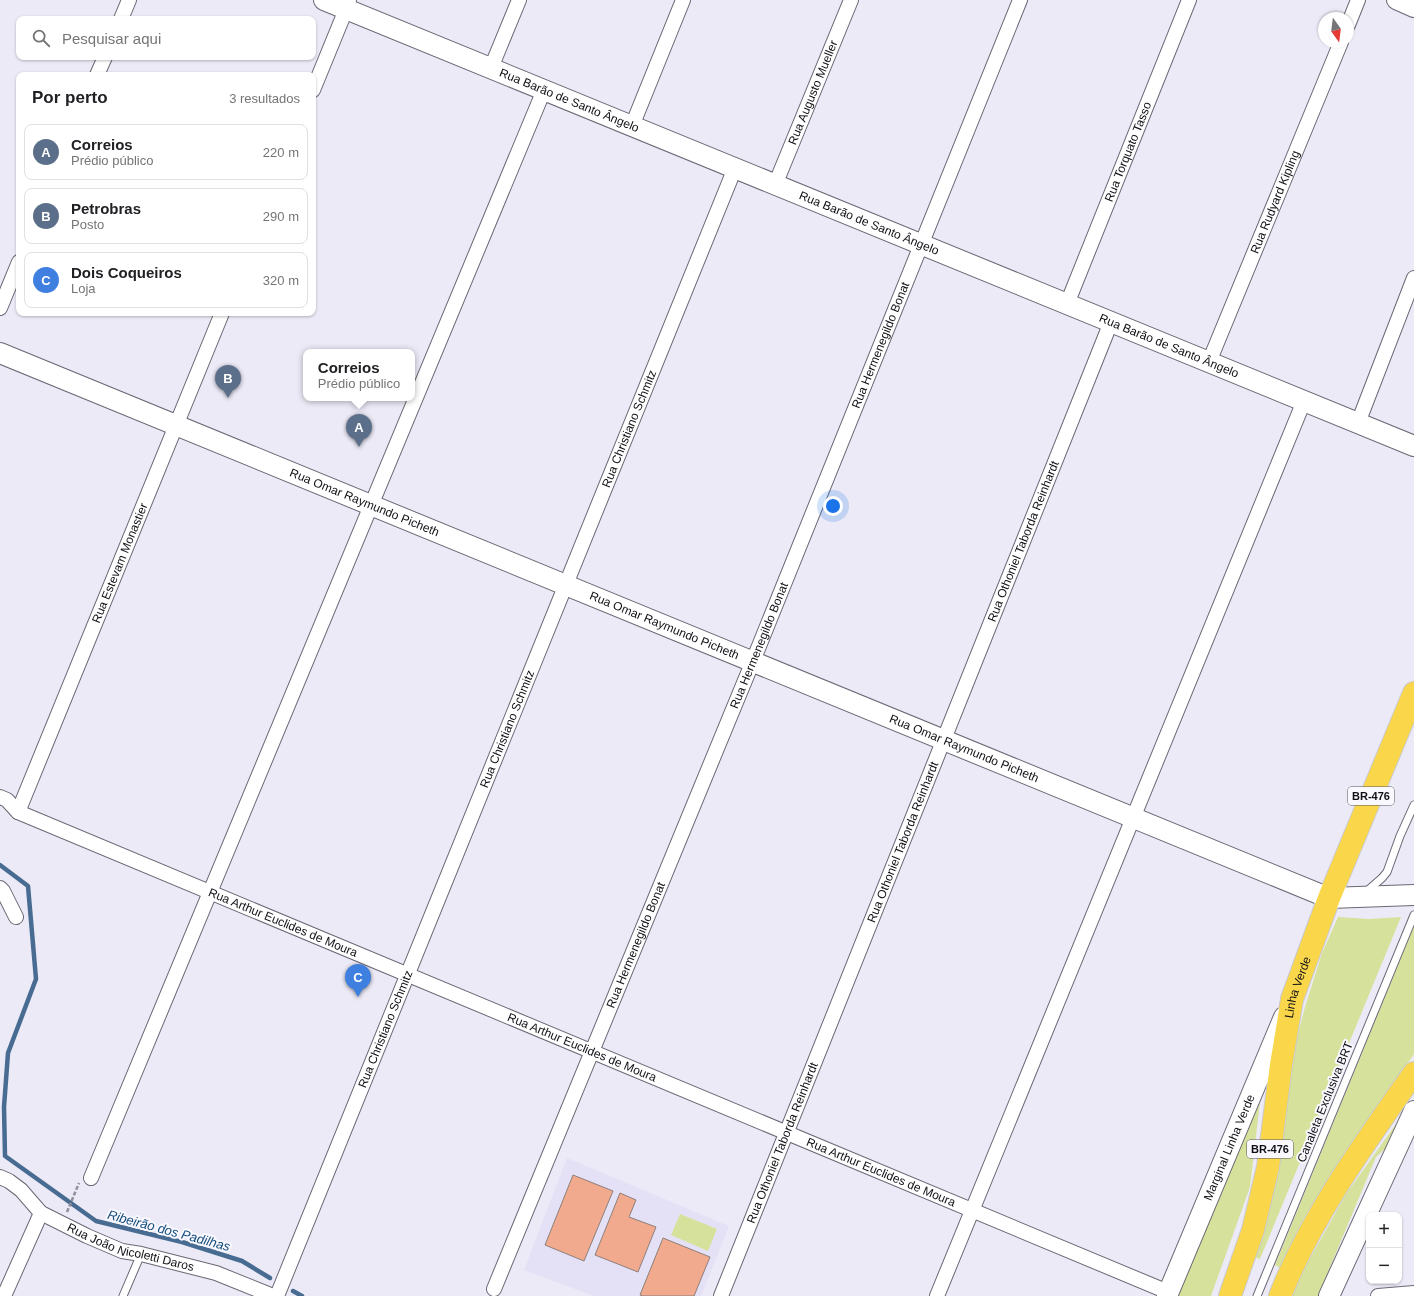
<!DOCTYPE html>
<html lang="pt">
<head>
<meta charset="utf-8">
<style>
	:root { --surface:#fff; --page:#f2f2f2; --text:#202124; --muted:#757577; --line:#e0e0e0; --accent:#2e75a9 }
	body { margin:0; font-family:Helvetica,sans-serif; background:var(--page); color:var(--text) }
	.controls { position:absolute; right:12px; bottom:12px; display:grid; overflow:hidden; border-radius:8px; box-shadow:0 1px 3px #0004 }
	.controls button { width:36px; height:36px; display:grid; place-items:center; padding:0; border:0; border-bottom:1px solid var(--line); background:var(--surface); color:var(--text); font:20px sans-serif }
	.compass { position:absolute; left:1318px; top:12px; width:36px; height:36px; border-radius:50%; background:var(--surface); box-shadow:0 1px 3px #0004; rotate:166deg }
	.you { position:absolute; left:833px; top:506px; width:14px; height:14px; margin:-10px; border:3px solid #fff; border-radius:50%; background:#1a73e8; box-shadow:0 0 0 6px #1a73e833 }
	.badge { display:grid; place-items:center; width:26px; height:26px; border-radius:50%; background:var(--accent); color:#fff; font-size:13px; font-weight:700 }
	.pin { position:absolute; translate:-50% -33px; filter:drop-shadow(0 1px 2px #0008) }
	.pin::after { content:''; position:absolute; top:21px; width:14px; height:12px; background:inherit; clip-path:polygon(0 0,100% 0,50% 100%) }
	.popup { position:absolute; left:303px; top:349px; width:112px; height:52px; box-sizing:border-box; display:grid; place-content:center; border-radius:8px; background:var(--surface); filter:drop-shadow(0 1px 3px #0005); font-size:13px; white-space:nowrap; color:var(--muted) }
	.popup b { font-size:15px; color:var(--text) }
	.popup::after { content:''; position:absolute; left:50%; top:100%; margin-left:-8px; border:8px solid transparent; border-top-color:var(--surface) }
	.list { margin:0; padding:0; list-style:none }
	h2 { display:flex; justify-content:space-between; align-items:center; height:52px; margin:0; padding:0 16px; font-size:17px }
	h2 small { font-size:13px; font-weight:400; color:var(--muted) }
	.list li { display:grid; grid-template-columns:26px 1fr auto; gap:12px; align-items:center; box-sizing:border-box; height:56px; margin:0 8px 8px; padding:0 8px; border:1px solid var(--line); border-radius:8px }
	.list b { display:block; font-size:15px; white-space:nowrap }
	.list p { margin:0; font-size:13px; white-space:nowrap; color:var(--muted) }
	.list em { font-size:13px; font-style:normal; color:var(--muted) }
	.icon { flex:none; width:22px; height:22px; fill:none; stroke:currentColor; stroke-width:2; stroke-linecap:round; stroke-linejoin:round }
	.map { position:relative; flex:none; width:1414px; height:1296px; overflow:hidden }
	.search { position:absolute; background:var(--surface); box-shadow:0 1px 3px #0004; left:16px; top:16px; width:300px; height:44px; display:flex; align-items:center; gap:10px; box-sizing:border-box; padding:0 14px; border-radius:8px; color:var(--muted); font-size:15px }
	.panel { position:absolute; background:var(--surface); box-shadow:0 1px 3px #0004; left:16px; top:72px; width:300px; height:244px; border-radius:8px }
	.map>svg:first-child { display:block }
	.built { fill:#e4e1f6 }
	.green { fill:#d6e29b }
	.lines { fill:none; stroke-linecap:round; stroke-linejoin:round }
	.stream { stroke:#486c91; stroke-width:4.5 }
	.building { fill:#f2aa8e; stroke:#8d7f7a }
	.service-casing { stroke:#6a6874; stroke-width:9 }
	.minor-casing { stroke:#6a6874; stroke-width:16 }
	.tertiary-casing { stroke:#6a6874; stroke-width:20 }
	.secondary-casing { stroke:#6a6874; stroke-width:22 }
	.trunk-casing { stroke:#cacacb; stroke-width:24 }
	.path { stroke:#8f8d97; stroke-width:2.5; stroke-dasharray:4 2; stroke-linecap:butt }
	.service { stroke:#fff; stroke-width:7 }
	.minor { stroke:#fff; stroke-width:14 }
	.tertiary { stroke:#fff; stroke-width:18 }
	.secondary { stroke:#fff; stroke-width:20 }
	.trunk { stroke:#fad74a; stroke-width:22 }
	.labels { text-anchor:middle; stroke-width:4; stroke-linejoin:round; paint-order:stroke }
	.shield { fill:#f9f8fe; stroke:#56555a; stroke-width:1 }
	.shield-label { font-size:11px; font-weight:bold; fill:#100f14 }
	.street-label { font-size:12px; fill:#100f14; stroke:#f9f8fe }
	.water-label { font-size:13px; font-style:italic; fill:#134d7d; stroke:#f9f8fe }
</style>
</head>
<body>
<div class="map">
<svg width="1414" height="1296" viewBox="0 0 1414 1296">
	<rect width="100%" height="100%" fill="#eceaf7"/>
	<polygon class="built" points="567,1158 729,1226 701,1296 594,1296 524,1270"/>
	<g class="green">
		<polygon points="1338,917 1369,919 1401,917 1260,1259 1254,1257 1294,1049 1305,1007 1322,953"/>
		<polygon points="1414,926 1414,1054 1377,1110 1327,1180 1306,1215 1280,1268 1275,1265"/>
		<polygon points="1260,1102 1250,1187 1211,1296 1176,1296"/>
		<polygon points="1411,1103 1397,1141 1390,1139 1386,1148 1376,1157 1318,1296 1292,1296 1298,1280 1346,1194"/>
		<polygon points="680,1214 717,1229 708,1251 671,1235"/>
	</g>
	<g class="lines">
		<g class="stream">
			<polyline points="0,865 28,886 36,979 8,1053 4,1107 5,1156 96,1221 182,1242 242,1261 270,1278"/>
			<polyline points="293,1291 302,1296"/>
		</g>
	</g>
	<g class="building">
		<polygon points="573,1175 613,1191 584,1261 545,1245"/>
		<polygon points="620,1193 636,1200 629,1217 656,1227 638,1272 595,1255"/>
		<polygon points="663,1238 710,1257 694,1296 643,1296 640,1295"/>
	</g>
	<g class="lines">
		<g class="service-casing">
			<g id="service">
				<polyline points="1366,892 1382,878 1387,872 1400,836 1414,805"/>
				<polyline points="123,1296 141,1254"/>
				<polyline points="1257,1296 1414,915"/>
			</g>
		</g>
		<g class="minor-casing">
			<g id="minor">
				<polyline points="121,19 129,0"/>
				<polyline points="1348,25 1358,0"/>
				<polyline points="491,68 519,0"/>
				<polyline points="97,75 105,57"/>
				<polyline points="313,90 349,2"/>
				<polyline points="632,126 683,0"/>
				<path id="s1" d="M775,185L851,0"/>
				<path id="s2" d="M1067,304L1189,0"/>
				<polyline points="0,308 19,262"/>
				<path id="s3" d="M1209,362L1341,42"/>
				<polyline points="1358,423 1414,278"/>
				<path id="s4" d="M0,797L7,800L18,812L1168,1292"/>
				<path id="s5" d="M18,812L222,313"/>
				<polyline points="0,888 3,891 16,917"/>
				<path id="s6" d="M0,1177L9,1181L21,1190L41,1213L87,1236L122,1251L141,1254L216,1273L273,1296"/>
				<polyline points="91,1178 544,90"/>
				<path id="s7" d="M494,1289L753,661L1020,0"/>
				<polyline points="4,1296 41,1213"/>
				<path id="s8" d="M277,1296L735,168"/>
				<path id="s9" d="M721,1296L1111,322"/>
				<polyline points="937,1296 1304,401"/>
				<polyline points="1378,1296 1414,1293"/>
			</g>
		</g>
		<g class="tertiary-casing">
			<polyline id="tertiary" points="1396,0 1414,8"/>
		</g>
		<g class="secondary-casing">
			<g id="secondary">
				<path id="s10" d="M324,0L1414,446"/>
				<path id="s11" d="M0,353L1329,898L1414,895"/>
				<path id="s12" d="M1167,1296L1284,1017"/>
				<polyline points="1329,1296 1414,1111"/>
			</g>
		</g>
		<g class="trunk-casing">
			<g id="trunk">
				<path id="s13" d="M1230,1296L1253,1230L1268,1167L1281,1065L1292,999L1329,898L1414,693"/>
				<path d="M1280,1296C1312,1215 1364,1144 1414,1073"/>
			</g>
		</g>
		<polyline class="path" points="67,1212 79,1183"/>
		<use href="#service" class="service"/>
		<use href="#minor" class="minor"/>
		<use href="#tertiary" class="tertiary"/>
		<use href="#secondary" class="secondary"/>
		<use href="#trunk" class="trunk"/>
	</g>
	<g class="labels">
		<g class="shield">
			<rect x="1348" y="787" width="46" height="18" rx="3"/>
			<rect x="1247" y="1140" width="46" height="18" rx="3"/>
		</g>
		<g class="shield-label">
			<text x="1371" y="800">BR-476</text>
			<text x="1270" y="1153">BR-476</text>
		</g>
		<g class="street-label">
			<text dy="4" stroke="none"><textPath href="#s1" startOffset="100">Rua Augusto Mueller</textPath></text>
			<text dy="4" stroke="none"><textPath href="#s10" startOffset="265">Rua Barão de Santo Ângelo</textPath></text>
			<text dy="4" stroke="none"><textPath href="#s2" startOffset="164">Rua Torquato Tasso</textPath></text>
			<text dy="4" stroke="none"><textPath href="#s3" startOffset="173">Rua Rudyard Kipling</textPath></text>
			<text dy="4" stroke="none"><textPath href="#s10" startOffset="589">Rua Barão de Santo Ângelo</textPath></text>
			<text dy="4" stroke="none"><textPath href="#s7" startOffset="1020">Rua Hermenegildo Bonat</textPath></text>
			<text dy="4" stroke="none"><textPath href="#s10" startOffset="913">Rua Barão de Santo Ângelo</textPath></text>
			<text dy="4" stroke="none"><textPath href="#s8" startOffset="936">Rua Christiano Schmitz</textPath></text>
			<text dy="4" stroke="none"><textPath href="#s11" startOffset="394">Rua Omar Raymundo Picheth</textPath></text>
			<text dy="4" stroke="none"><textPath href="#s9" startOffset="813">Rua Othoniel Taborda Reinhardt</textPath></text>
			<text dy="4" stroke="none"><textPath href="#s5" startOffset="269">Rua Estevam Monastier</textPath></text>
			<text dy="4" stroke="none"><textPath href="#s11" startOffset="718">Rua Omar Raymundo Picheth</textPath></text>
			<text dy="4" stroke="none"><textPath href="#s7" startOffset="696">Rua Hermenegildo Bonat</textPath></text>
			<text dy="4" stroke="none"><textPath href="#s8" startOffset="612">Rua Christiano Schmitz</textPath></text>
			<text dy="4" stroke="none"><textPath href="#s11" startOffset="1042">Rua Omar Raymundo Picheth</textPath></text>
			<text dy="4" stroke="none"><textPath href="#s9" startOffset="489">Rua Othoniel Taborda Reinhardt</textPath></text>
			<text dy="4" stroke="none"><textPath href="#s4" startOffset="311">Rua Arthur Euclides de Moura</textPath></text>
			<text dy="4" stroke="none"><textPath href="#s7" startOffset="372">Rua Hermenegildo Bonat</textPath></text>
			<text dy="4" stroke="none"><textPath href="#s13" startOffset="317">Linha Verde</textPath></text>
			<text dy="4" stroke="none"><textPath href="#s8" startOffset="288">Rua Christiano Schmitz</textPath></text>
			<text dy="4" stroke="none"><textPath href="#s4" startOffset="635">Rua Arthur Euclides de Moura</textPath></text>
			<text transform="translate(1325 1102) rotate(-68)" y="4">Canaleta Exclusiva BRT</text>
			<text dy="4" stroke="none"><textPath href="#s9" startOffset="165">Rua Othoniel Taborda Reinhardt</textPath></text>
			<text dy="4" stroke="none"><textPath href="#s12" startOffset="161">Marginal Linha Verde</textPath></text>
			<text dy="4" stroke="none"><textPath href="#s4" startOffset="959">Rua Arthur Euclides de Moura</textPath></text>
			<text dy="4" stroke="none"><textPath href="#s6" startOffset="152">Rua João Nicoletti Daros</textPath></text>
		</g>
		<g class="water-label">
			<text transform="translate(169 1230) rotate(15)" y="5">Ribeirão dos Padilhas</text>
		</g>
	</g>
</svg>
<div class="controls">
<button>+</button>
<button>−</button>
</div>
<svg class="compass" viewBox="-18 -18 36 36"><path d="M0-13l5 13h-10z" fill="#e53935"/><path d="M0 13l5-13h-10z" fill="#757577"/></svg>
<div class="you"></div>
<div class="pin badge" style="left:359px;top:447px;background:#5c6f8a">A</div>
<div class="popup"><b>Correios</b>Prédio público</div>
<div class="pin badge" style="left:228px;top:398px;background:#5c6f8a">B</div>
<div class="pin badge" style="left:358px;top:997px;background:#3f7fe0">C</div>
<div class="search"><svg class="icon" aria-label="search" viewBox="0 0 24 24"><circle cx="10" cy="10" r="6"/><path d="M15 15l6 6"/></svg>Pesquisar aqui</div>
<section class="panel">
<h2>Por perto<small>3 resultados</small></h2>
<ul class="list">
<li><span class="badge" style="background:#5c6f8a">A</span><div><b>Correios</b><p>Prédio público</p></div><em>220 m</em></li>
<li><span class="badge" style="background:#5c6f8a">B</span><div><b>Petrobras</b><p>Posto</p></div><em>290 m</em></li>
<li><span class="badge" style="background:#3f7fe0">C</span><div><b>Dois Coqueiros</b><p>Loja</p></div><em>320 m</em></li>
</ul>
</section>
</div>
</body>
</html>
